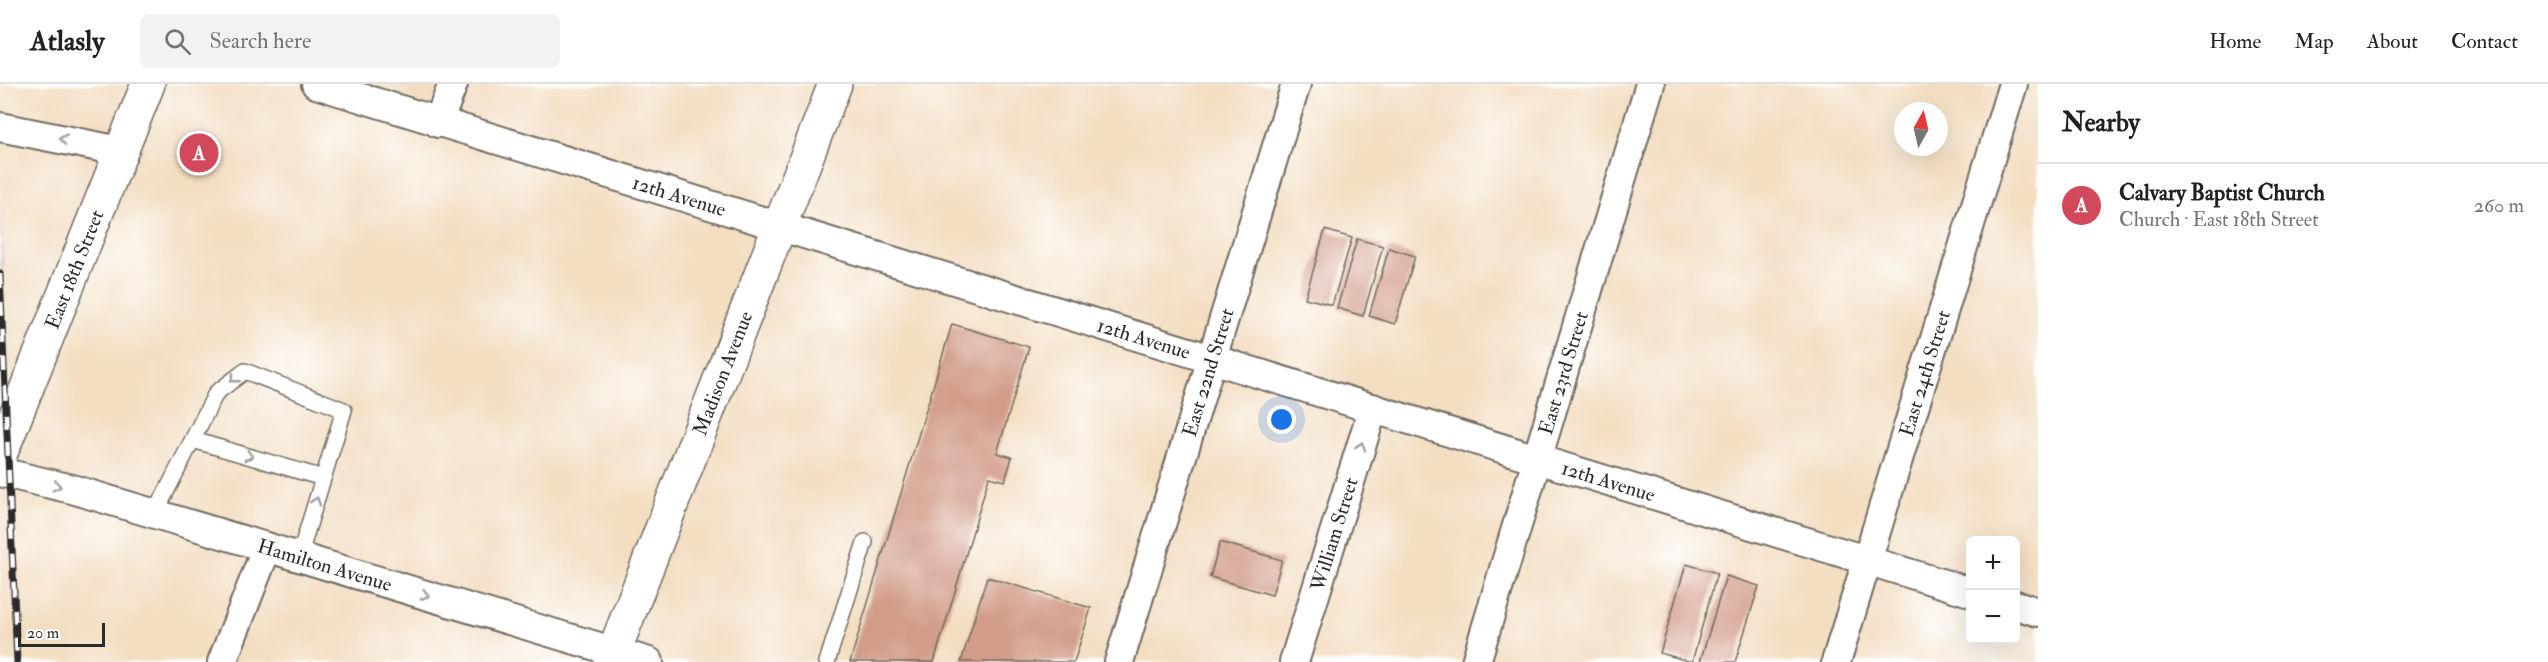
<!DOCTYPE html>
<html lang="en">
<head>
<meta charset="utf-8">
<style>
	:root { --surface:#fff; --page:#f2f2f2; --text:#202124; --muted:#757577; --line:#e0e0e0; --accent:#d1495b }
	body { margin:0; font-family:"IM FELL Double Pica",serif; background:var(--page); color:var(--text) }
	.controls { position:absolute; right:18px; bottom:18px; display:grid; overflow:hidden; border-radius:9px; box-shadow:0 6px 24px #0002 }
	.controls button { width:54px; height:54px; display:grid; place-items:center; padding:0; border:0; border-bottom:2px solid var(--line); background:var(--surface); color:var(--text); font:30px sans-serif }
	.compass { position:absolute; left:1894px; top:18px; width:54px; height:54px; border-radius:50%; background:var(--surface); box-shadow:0 6px 24px #0002; rotate:8deg }
	.scale { position:absolute; left:18px; bottom:15px; width:87px; box-sizing:border-box; padding-left:6px; border:3px solid #2b2b2b; border-top:0; font-size:16px; line-height:21px; white-space:nowrap; color:#2b2b2b; -webkit-text-stroke:4px #fff; paint-order:stroke }
	.you { position:absolute; left:1282px; top:336px; width:21px; height:21px; margin:-15px; border:4px solid #fff; border-radius:50%; background:#1a73e8; box-shadow:0 0 0 9px #1a73e833 }
	.badge { display:grid; place-items:center; width:39px; height:39px; border-radius:50%; background:var(--accent); color:#fff; font-size:20px; font-weight:700 }
	.pin { position:absolute; translate:-50% -50%; border:3px solid #fff; box-shadow:0 2px 6px #0006 }
	.list { margin:0; padding:0; list-style:none }
	h2 { display:flex; justify-content:space-between; align-items:center; height:78px; margin:0; padding:0 24px; font-size:26px }
	h2 small { font-size:20px; font-weight:400; color:var(--muted) }
	.list li { display:grid; grid-template-columns:39px 1fr auto; gap:18px; align-items:center; box-sizing:border-box; height:84px; padding:0 24px; border-top:2px solid var(--line) }
	.list b { display:block; font-size:22px; white-space:nowrap }
	.list p { margin:0; font-size:20px; white-space:nowrap; color:var(--muted) }
	.list em { font-size:20px; font-style:normal; color:var(--muted) }
	.icon { flex:none; width:33px; height:33px; fill:none; stroke:currentColor; stroke-width:2; stroke-linecap:round; stroke-linejoin:round }
	.map { position:relative; flex:none; width:2038px; height:578px; overflow:hidden }
	header { display:flex; align-items:center; gap:36px; box-sizing:border-box; height:84px; padding:0 30px; background:var(--surface); border-bottom:2px solid var(--line) }
	header strong { font-size:28px }
	nav { display:flex; gap:33px; margin-inline-start:auto; font-size:21px }
	.search { width:420px; height:54px; background:var(--page); display:flex; align-items:center; gap:15px; box-sizing:border-box; padding:0 21px; border-radius:9px; color:var(--muted); font-size:22px }
	main { display:flex }
	aside { flex:1; background:var(--surface) }
	.map>svg:first-child { display:block }
	.industrial { fill:url(#industrial-furrows) }
	.building { fill:#d29c89 }
	.lines { fill:none; stroke-linecap:round; stroke-linejoin:round }
	.service-casing { stroke:#716a60; stroke-width:18 }
	.minor-casing { stroke:#716a60; stroke-width:32 }
	.tertiary-casing { stroke:#716a60; stroke-width:36 }
	.primary-casing { stroke:#716a60; stroke-width:36 }
	.service { stroke:#fff; stroke-width:15 }
	.minor { stroke:#fff; stroke-width:28 }
	.tertiary { stroke:#fff; stroke-width:33 }
	.primary { stroke:#fff; stroke-width:33 }
	.rail-casing { stroke:#2b2b2b; stroke-width:7 }
	.rail { stroke:#fff; stroke-width:4.5; stroke-dasharray:14; stroke-linecap:butt }
	.oneway { stroke:#a0a0a0 }
	.labels { text-anchor:middle; stroke-width:5; stroke-linejoin:round; paint-order:stroke }
	.street-label { font-size:20px; fill:#2b2b2b; stroke:#fff }
</style>
</head>
<body>
<header>
<strong>Atlasly</strong>
<div class="search"><svg class="icon" aria-label="search" viewBox="0 0 24 24"><circle cx="10" cy="10" r="6"/><path d="M15 15l6 6"/></svg>Search here</div>
<nav><a>Home</a><a>Map</a><a>About</a><a>Contact</a></nav>
</header>
<main>
<div class="map">
<svg width="2038" height="578" viewBox="0 0 2038 578">
	<defs>
		<pattern id="industrial-furrows" width="10" height="10" patternUnits="userSpaceOnUse" patternTransform="scale(1.5)"><rect width="10" height="10" fill="#d1bfbd"/><path d="M-1 1l2-2M0 10L10 0M9 11l2-2" fill="none" stroke="#b4a4a3"/></pattern>
	</defs>
	<rect width="100%" height="100%" fill="#fff"/>
	<filter id="ink" filterUnits="userSpaceOnUse"><feTurbulence type="fractalNoise" baseFrequency=".0167" numOctaves="2"/><feDisplacementMap in="SourceGraphic" scale="12" xChannelSelector="R" yChannelSelector="G"/><feConvolveMatrix kernelMatrix="1 2 1 2 8 2 1 2 1" color-interpolation-filters="sRGB"/></filter>
	<filter id="wash" filterUnits="userSpaceOnUse"><feTurbulence type="fractalNoise" baseFrequency=".008" numOctaves="4" result="noise"/><feDisplacementMap in="SourceGraphic" scale="24" xChannelSelector="R" yChannelSelector="G"/><feGaussianBlur stdDeviation="1.35" result="paint"/><feColorMatrix in="noise" values="0 0 0 0 0 0 0 0 0 0 0 0 0 0 0 0 0 1.4 0 .05"/><feComposite in="paint" operator="in"/></filter>
	<g filter="url(#wash)">
		<rect width="100%" height="100%" fill="#f3dec2"/>
		<polygon class="industrial" points="0,106 4,186 0,196"/>
		<g id="blocks">
			<g class="building">
				<polygon points="1325,146 1352,154 1332,221 1305,214"/>
				<polygon points="1357,155 1383,162 1363,232 1337,224"/>
				<polygon points="1389,164 1415,172 1395,240 1369,232"/>
				<polygon points="952,240 1029,263 997,369 1012,373 1005,397 989,393 934,578 850,578"/>
				<polygon points="1220,458 1282,476 1272,511 1210,493"/>
				<polygon points="1686,480 1717,489 1692,578 1660,569"/>
				<polygon points="1726,492 1759,502 1735,578 1700,578"/>
				<polygon points="987,493 1091,524 1074,578 961,578"/>
			</g>
		</g>
	</g>
	<g filter="url(#ink)">
		<use href="#blocks" fill-opacity="0" stroke="#716a60" stroke-width="1.5"/>
		<g class="lines">
			<g class="service-casing">
				<g id="service">
					<polyline points="193,356 323,394"/>
					<polyline points="155,430 216,309 245,287 344,326 299,473"/>
					<polyline points="827,578 865,458"/>
				</g>
			</g>
			<g class="minor-casing">
				<g id="minor">
					<path id="s1" d="M316,0L1970,508"/>
					<polyline points="438,39 453,0"/>
					<polyline points="0,43 120,67"/>
					<path id="s2" d="M0,388L72,405L649,578"/>
					<polyline points="2016,521 2038,528"/>
					<polyline points="222,578 267,463"/>
					<path id="s3" d="M1119,578L1296,0"/>
					<path id="s4" d="M1294,578L1373,324"/>
					<path id="s5" d="M1476,578L1650,0"/>
					<path id="s6" d="M1836,578L2013,0"/>
				</g>
			</g>
			<g class="tertiary-casing">
				<g id="tertiary">
					<path id="s7" d="M0,371L148,0"/>
				</g>
			</g>
			<g class="primary-casing">
				<g id="primary">
					<path id="s8" d="M610,578L835,0"/>
				</g>
			</g>
			<use href="#service" class="service"/>
			<use href="#minor" class="minor"/>
			<use href="#tertiary" class="tertiary"/>
			<use href="#primary" class="primary"/>
			<g class="rail-casing">
				<polyline id="rail" points="0,190 17,578"/>
			</g>
			<use href="#rail" class="rail"/>
		</g>
		<defs><path id="oneway-chevron" d="M-2-3.5L2.5 0L-2 3.5" fill="none" stroke-width="1.6" stroke-linecap="round" stroke-linejoin="round" transform="scale(1.5)"/></defs>
		<g class="oneway">
			<use href="#oneway-chevron" transform="translate(63 55) rotate(-169)"/>
			<use href="#oneway-chevron" transform="translate(234 295) rotate(142)"/>
			<use href="#oneway-chevron" transform="translate(1361 362) rotate(-73)"/>
			<use href="#oneway-chevron" transform="translate(249 372) rotate(17)"/>
			<use href="#oneway-chevron" transform="translate(57 402) rotate(13)"/>
			<use href="#oneway-chevron" transform="translate(316 417) rotate(-72)"/>
			<use href="#oneway-chevron" transform="translate(425 511) rotate(17)"/>
		</g>
	</g>
	<g class="labels">
		<g class="street-label">
			<text dy="7" stroke="none"><textPath href="#s1" startOffset="380">12th Avenue</textPath></text>
			<text dy="7" stroke="none"><textPath href="#s7" startOffset="200">East 18th Street</textPath></text>
			<text dy="7" stroke="none"><textPath href="#s1" startOffset="866">12th Avenue</textPath></text>
			<text dy="7" stroke="none"><textPath href="#s8" startOffset="310">Madison Avenue</textPath></text>
			<text dy="7" stroke="none"><textPath href="#s3" startOffset="303">East 22nd Street</textPath></text>
			<text dy="7" stroke="none"><textPath href="#s5" startOffset="302">East 23rd Street</textPath></text>
			<text dy="7" stroke="none"><textPath href="#s6" startOffset="302">East 24th Street</textPath></text>
			<text dy="7" stroke="none"><textPath href="#s1" startOffset="1352">12th Avenue</textPath></text>
			<text dy="7" stroke="none"><textPath href="#s4" startOffset="134">William Street</textPath></text>
			<text dy="7" stroke="none"><textPath href="#s2" startOffset="338">Hamilton Avenue</textPath></text>
		</g>
	</g>
</svg>
<div class="controls">
<button>+</button>
<button>−</button>
</div>
<svg class="compass" viewBox="-18 -18 36 36"><path d="M0-13l5 13h-10z" fill="#e53935"/><path d="M0 13l5-13h-10z" fill="#757577"/></svg>
<div class="scale">20 m</div>
<div class="you"></div>
<div class="pin badge" style="left:199px;top:69px">A</div>
</div>
<aside>
<h2>Nearby<small></small></h2>
<ul class="list">
<li><span class="badge">A</span><div><b>Calvary Baptist Church</b><p>Church · East 18th Street</p></div><em>260 m</em></li>
</ul>
</aside>
</main>
</body>
</html>
